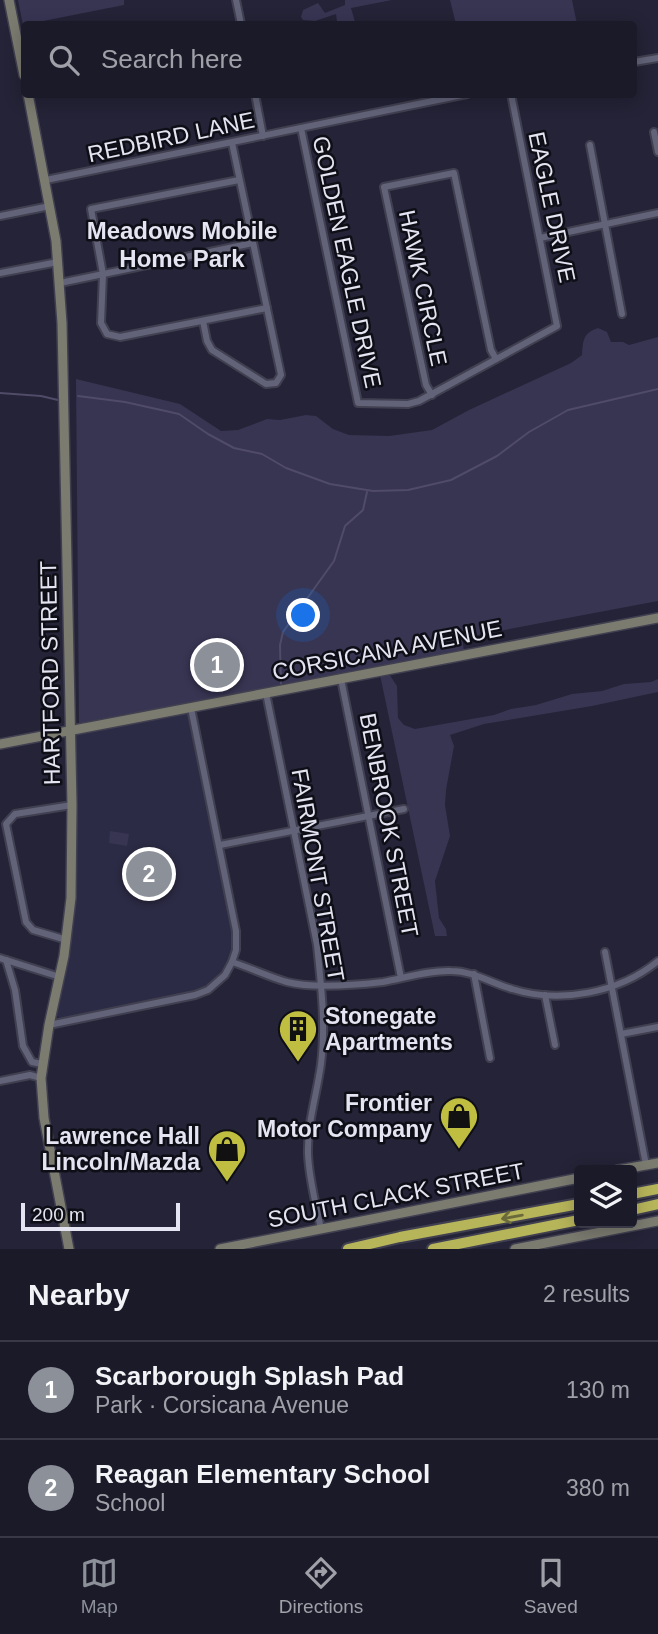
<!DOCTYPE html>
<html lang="en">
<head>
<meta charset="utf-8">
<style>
	:root { --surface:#1b1a29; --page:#282735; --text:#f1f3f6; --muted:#a0a1a8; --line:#393846; --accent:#8c9099 }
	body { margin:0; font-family:Helvetica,sans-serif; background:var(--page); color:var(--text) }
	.controls { position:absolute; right:21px; bottom:21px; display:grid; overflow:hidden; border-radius:7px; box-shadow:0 4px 18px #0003 }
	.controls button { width:63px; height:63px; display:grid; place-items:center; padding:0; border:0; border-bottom:2px solid var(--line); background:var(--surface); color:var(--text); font:35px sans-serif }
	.scale { position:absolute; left:21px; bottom:18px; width:159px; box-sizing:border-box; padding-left:7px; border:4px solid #e4e4f2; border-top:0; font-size:19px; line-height:24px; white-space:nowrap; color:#e4e4f2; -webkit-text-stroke:5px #0e0e16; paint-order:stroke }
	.you { position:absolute; left:304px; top:616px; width:24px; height:24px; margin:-18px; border:5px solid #fff; border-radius:50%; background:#1a73e8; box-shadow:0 0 0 10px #1a73e833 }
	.badge { display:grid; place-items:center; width:46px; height:46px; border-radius:50%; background:var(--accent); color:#fff; font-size:23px; font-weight:700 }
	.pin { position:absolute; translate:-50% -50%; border:4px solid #fff; box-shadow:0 2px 7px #0006 }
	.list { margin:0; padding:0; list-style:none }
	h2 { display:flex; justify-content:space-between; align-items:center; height:91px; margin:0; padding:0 28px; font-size:30px }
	h2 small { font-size:23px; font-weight:400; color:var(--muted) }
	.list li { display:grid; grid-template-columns:46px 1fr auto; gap:21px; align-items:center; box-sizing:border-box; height:98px; padding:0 28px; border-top:2px solid var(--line) }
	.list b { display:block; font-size:26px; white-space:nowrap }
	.list p { margin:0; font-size:23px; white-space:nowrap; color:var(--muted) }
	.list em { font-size:23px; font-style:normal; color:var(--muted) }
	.icon { flex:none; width:38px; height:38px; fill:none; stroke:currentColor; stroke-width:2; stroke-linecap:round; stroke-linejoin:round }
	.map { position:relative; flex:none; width:658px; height:1249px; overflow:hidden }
	.search { position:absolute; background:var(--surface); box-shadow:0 4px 18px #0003; left:21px; right:21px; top:21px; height:77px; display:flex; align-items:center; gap:18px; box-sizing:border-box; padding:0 24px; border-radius:7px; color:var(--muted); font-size:26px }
	.sheet { height:287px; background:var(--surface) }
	nav { display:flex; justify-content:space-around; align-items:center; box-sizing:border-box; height:98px; border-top:2px solid var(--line); background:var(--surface); font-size:19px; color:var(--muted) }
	nav a { display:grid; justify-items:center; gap:4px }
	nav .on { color:var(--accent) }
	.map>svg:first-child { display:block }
	.built { fill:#2c2b45 }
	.green { fill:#373552 }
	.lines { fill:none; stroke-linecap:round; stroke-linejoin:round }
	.stream { stroke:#504b68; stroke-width:2 }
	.street-casing { stroke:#414051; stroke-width:10 }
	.secondary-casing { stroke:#414051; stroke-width:12 }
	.highway-casing { stroke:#414051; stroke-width:14 }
	.street { stroke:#626279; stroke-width:6 }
	.secondary { stroke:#7c7b70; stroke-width:9 }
	.highway { stroke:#b7b55a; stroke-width:10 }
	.oneway { stroke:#6b6a3b }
	.labels { text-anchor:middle; stroke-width:5; stroke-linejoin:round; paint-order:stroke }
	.street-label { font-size:23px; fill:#e4e4f2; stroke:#0e0e16 }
	.poi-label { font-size:23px; font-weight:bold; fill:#e4e4f2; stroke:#0e0e16; text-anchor:end }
	.neighbourhood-label { font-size:24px; font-weight:bold; fill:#e4e4f2; stroke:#0e0e16 }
</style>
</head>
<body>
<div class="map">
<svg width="658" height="1249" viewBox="0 0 658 1249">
	<rect width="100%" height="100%" fill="#242337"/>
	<polygon class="built" points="190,712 232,929 232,951 227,964 221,974 202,989 63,1019 57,1016 73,929 77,889 74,735"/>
	<g class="green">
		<polygon points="18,0 124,0 124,5 23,25"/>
		<polygon points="345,0 392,0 351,8 355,22 352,24 320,24 337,21 336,14 315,21 303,20 301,17 303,10 318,3 325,13 345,5"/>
		<polygon points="450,0 572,0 577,24 456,24"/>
		<path d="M598,328L607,332L611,342H623L629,345L658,337V601L462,638L464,651L79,723L76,379L180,404L221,431L238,430L267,419L280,420L306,415L316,416L333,429L349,435L389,436L432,430L469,410L571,363L582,355C583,340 583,333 598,328Z"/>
		<polygon points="389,674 397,686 398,718 404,725 415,729 494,715 511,709 536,705 572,694 602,691 624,684 651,682 658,679 658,692 592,706 484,724 450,735 454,746 446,790 445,805 450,836 435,881 439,918 446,929 447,936 435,936 380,675"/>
		<polygon points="110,831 129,834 127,846 109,843"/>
	</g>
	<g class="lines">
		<g class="stream">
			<polyline points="0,393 41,396 58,400"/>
			<polyline points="78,396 125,402 179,414 208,434 234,448 262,454 286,468 330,484 373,491 408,490 451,480 497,456 529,432 568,410 658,389"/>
			<polyline points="281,686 280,645 283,632 334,561 345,526 363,510 367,492"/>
		</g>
		<g class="street-casing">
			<g id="street">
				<polyline points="236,0 241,24"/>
				<polyline points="634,62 658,58"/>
				<polyline points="255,94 263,136"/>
				<polyline points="301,128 358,403 408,404 419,401 557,326 511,94"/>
				<polyline points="654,132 658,152"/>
				<polyline points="590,145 622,314"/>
				<polyline points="46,180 467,94"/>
				<polyline points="239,180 91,209 103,274 101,323 107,334 120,337 267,308"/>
				<polyline points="0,216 50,206"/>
				<polyline points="540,238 658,213"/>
				<polyline points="0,273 58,262"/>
				<polyline points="60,283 253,243"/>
				<polyline points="203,321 207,341 212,350 266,384 276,383 281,375 280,370 232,143"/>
				<polyline points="432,395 426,385 384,187 454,173 491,350 496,359"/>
				<polyline points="341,679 401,978"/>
				<path d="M266,693L317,945C321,984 326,1024 321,1064C317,1094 307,1124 308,1154C309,1179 316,1205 321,1229"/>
				<polyline points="220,845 404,809"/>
				<polyline points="67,940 33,930 26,922 6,824 15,814 72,805"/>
				<polyline points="605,952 646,1165"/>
				<polyline points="0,958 60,977"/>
				<polyline points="6,960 15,990 23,1046 32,1062 42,1064"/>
				<path d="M232,962C251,968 269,977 287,982C314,989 356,985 383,982C405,978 429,970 451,971C473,971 491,983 512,989C560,1004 619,993 658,961"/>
				<polyline points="474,974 490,1058"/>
				<polyline points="545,995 555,1045"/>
				<polyline points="49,1025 195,995 208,990 225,975 232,962 236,950 236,931 191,708"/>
				<polyline points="621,1034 658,1027"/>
				<polyline points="0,1081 30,1075 41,1078"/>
			</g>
		</g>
		<g class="secondary-casing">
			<g id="secondary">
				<polyline points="9,0 24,75"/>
				<polyline points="28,94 56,241 62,323 72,805 71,898 64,956 49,1025 41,1078 44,1118 69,1249"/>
				<polyline points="0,744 658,618"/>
				<polyline points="618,1170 658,1163"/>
				<polyline points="220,1249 579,1178"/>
				<polyline points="515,1249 658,1221"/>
			</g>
		</g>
		<g class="highway-casing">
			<g id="highway">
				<polyline points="632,1194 658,1189"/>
				<polyline points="632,1210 658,1204"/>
				<polyline points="348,1249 400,1237 579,1204"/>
				<polyline points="433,1249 579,1220"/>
			</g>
		</g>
		<use href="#street" class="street"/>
		<use href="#secondary" class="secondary"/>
		<use href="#highway" class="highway"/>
	</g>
	<defs><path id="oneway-shaft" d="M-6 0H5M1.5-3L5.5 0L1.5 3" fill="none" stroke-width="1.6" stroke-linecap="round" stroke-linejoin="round" transform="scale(1.75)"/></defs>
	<use class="oneway" href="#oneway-shaft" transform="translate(512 1217) rotate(170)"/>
	<defs>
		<g id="building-pin" transform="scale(2.0125)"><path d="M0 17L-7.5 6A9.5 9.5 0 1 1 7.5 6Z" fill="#c0be40" stroke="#0e0e16"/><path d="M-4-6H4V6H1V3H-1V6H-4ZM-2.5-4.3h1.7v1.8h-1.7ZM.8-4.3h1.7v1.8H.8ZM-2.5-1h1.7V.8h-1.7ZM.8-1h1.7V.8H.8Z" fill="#111"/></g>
		<g id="shop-pin" transform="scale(2.0125)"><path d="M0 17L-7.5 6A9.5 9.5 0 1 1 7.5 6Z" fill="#c0be40" stroke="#0e0e16"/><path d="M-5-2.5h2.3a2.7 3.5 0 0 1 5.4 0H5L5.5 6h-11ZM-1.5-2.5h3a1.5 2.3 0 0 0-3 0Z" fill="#111"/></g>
	</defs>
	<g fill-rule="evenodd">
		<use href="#building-pin" x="298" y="1029"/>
		<use href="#shop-pin" x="459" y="1116"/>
		<use href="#shop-pin" x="227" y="1149"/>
	</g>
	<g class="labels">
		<g class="street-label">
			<text transform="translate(171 137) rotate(-12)" y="8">REDBIRD LANE</text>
			<text transform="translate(552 207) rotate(78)" y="8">EAGLE DRIVE</text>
			<text transform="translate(347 262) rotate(78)" y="8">GOLDEN EAGLE DRIVE</text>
			<text transform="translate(423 288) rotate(78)" y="8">HAWK CIRCLE</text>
			<text transform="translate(387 650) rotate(-11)" y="8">CORSICANA AVENUE</text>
			<text transform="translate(50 673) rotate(-91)" y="8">HARTFORD STREET</text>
			<text transform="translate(389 825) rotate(79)" y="8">BENBROOK STREET</text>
			<text transform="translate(318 875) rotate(80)" y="8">FAIRMONT STREET</text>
			<text transform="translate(396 1195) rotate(-11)" y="8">SOUTH CLACK STREET</text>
		</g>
		<g class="poi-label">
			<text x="325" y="1024" text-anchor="start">Stonegate<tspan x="325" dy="26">Apartments</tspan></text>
			<text x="432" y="1111">Frontier<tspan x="432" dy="26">Motor Company</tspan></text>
			<text x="200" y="1144">Lawrence Hall<tspan x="200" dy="26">Lincoln/Mazda</tspan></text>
		</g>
		<g class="neighbourhood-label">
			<text x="182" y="239">Meadows Mobile<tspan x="182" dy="28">Home Park</tspan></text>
		</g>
	</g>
</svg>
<div class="controls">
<button><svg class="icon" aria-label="layers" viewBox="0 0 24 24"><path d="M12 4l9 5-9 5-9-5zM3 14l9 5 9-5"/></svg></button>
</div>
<div class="scale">200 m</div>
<div class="you"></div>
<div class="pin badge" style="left:217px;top:665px">1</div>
<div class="pin badge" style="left:149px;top:874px">2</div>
<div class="search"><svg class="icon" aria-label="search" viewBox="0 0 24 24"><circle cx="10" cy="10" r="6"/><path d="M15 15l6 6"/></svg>Search here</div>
</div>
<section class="sheet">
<h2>Nearby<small>2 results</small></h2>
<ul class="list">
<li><span class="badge">1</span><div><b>Scarborough Splash Pad</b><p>Park · Corsicana Avenue</p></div><em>130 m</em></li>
<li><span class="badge">2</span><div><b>Reagan Elementary School</b><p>School</p></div><em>380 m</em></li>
</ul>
</section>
<nav>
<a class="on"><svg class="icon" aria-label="map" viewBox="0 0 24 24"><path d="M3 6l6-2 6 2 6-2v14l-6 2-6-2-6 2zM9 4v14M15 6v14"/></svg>Map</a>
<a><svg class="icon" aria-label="directions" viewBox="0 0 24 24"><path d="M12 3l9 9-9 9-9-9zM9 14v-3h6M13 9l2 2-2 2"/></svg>Directions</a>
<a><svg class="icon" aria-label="saved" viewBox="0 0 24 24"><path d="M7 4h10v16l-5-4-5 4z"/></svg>Saved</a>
</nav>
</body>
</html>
